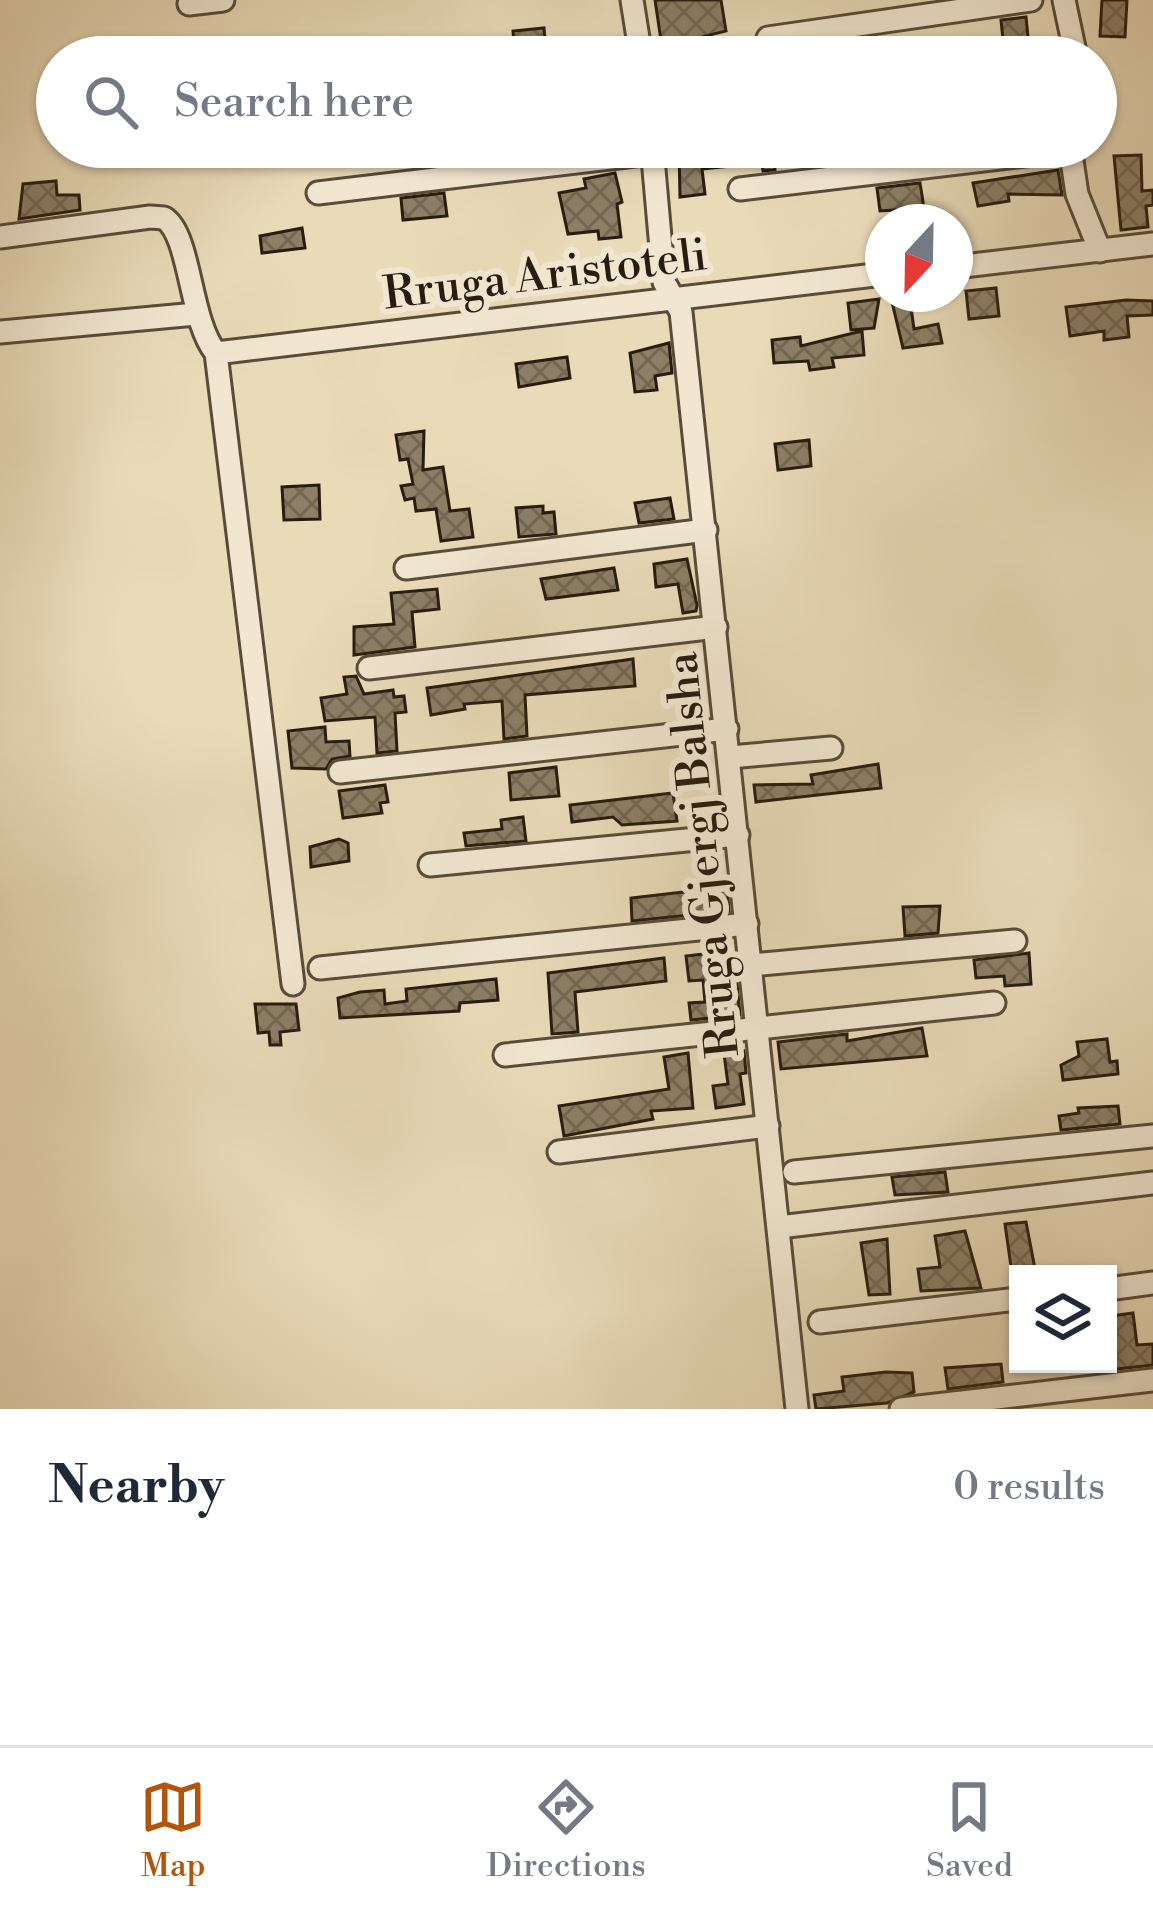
<!DOCTYPE html>
<html lang="en">
<head>
<meta charset="utf-8">
<style>
	:root { --surface:#fff; --page:#f2f2f3; --text:#1f2937; --muted:#747a83; --line:#e0e1e3; --accent:#b45309 }
	body { margin:0; font-family:"Libre Bodoni",serif; background:var(--page); color:var(--text) }
	.controls { position:absolute; right:36px; bottom:36px; display:grid; overflow:hidden; border-radius:0px; box-shadow:0 3px 9px #0004 }
	.controls button { width:108px; height:108px; display:grid; place-items:center; padding:0; border:0; border-bottom:3px solid var(--line); background:var(--surface); color:var(--text); font:60px sans-serif }
	.compass { position:absolute; left:865px; top:204px; width:108px; height:108px; border-radius:50%; background:var(--surface); box-shadow:0 3px 9px #0004; rotate:202deg }
	.list { margin:0; padding:0; list-style:none }
	h2 { display:flex; justify-content:space-between; align-items:center; height:156px; margin:0; padding:0 48px; font-size:51px }
	h2 small { font-size:39px; font-weight:400; color:var(--muted) }
	.icon { flex:none; width:66px; height:66px; fill:none; stroke:currentColor; stroke-width:2; stroke-linecap:round; stroke-linejoin:round }
	.map { position:relative; flex:none; width:1153px; height:1409px; overflow:hidden }
	.search { position:absolute; background:var(--surface); box-shadow:0 3px 9px #0004; left:36px; right:36px; top:36px; height:132px; display:flex; align-items:center; gap:30px; box-sizing:border-box; padding:0 42px; border-radius:66px; color:var(--muted); font-size:45px }
	.sheet { height:336px; background:var(--surface) }
	nav { display:flex; justify-content:space-around; align-items:center; box-sizing:border-box; height:168px; border-top:3px solid var(--line); background:var(--surface); font-size:33px; color:var(--muted) }
	nav a { display:grid; justify-items:center; gap:6px }
	nav .on { color:var(--accent) }
	.map>svg:first-child { display:block }
	.building { fill:url(#building-cross-hatch); stroke:#271c0e; stroke-width:3 }
	.lines { fill:none; stroke-linecap:round; stroke-linejoin:round }
	.minor-casing { stroke:#584c38; stroke-width:27 }
	.minor { stroke:#f1e7d1; stroke-width:21 }
	.labels { text-anchor:middle; stroke-width:12; stroke-linejoin:round; paint-order:stroke }
	.street-label { font-size:45px; fill:#271c0e; stroke:#f1e7d1 }
</style>
</head>
<body>
<div class="map">
<svg width="1153" height="1409" viewBox="0 0 1153 1409">
	<defs>
		<pattern id="building-cross-hatch" width="8" height="8" patternUnits="userSpaceOnUse" patternTransform="scale(3)"><rect width="8" height="8" fill="#8c7f66"/><path d="M0 0l8 8M0 8l8-8" fill="none" stroke="#726752"/></pattern>
	</defs>
	<rect width="100%" height="100%" fill="#e9dab8"/>
	<filter id="stains"><feTurbulence type="fractalNoise" baseFrequency=".00167" numOctaves="4"/><feColorMatrix values="0 0 0 0 .2 0 0 0 0 .09 0 0 0 0 .02 0 0 0 .5 -.17"/></filter>
	<radialGradient id="worn" r=".72"><stop offset=".6" stop-color="#630" stop-opacity="0"/><stop offset="1" stop-color="#630" stop-opacity=".3"/></radialGradient>
	<g class="building">
		<polygon points="655,0 721,0 726,31 662,47"/>
		<polygon points="1102,0 1127,0 1125,37 1100,36"/>
		<polygon points="1026,17 1029,47 1004,50 1001,20"/>
		<polygon points="544,28 546,52 515,55 513,31"/>
		<polygon points="425,147 495,147 496,157 427,162"/>
		<polygon points="679,147 815,147 815,155 774,159 775,170 763,171 762,163 702,169 705,194 680,197"/>
		<polygon points="1141,155 1142,191 1153,190 1153,205 1146,206 1148,227 1121,230 1114,156"/>
		<polygon points="1058,170 1062,195 1008,194 1009,201 978,206 973,183"/>
		<polygon points="615,173 622,202 617,204 621,237 599,239 598,231 568,234 559,193 586,188 584,179"/>
		<polygon points="56,181 57,195 79,195 80,210 19,219 23,184"/>
		<polygon points="920,183 924,208 880,211 877,188"/>
		<polygon points="444,193 447,216 403,220 401,198"/>
		<polygon points="302,228 305,248 262,253 260,236"/>
		<polygon points="996,288 999,316 969,319 966,291"/>
		<polygon points="879,299 874,328 851,330 848,303"/>
		<polygon points="910,300 914,329 938,324 942,343 903,348 892,302"/>
		<polygon points="1126,300 1153,301 1153,315 1127,316 1129,337 1104,340 1104,331 1070,336 1066,307"/>
		<polygon points="862,331 864,355 832,358 834,367 810,370 808,361 774,363 772,340 800,337 801,346"/>
		<polygon points="669,343 672,373 655,376 657,390 635,392 630,353"/>
		<polygon points="567,357 570,378 519,387 516,364"/>
		<polygon points="424,431 423,470 443,467 450,511 469,509 473,537 441,541 436,509 416,511 414,498 405,500 401,486 413,484 408,459 400,460 396,435"/>
		<polygon points="809,440 811,466 778,470 775,444"/>
		<polygon points="319,485 320,519 284,520 282,487"/>
		<polygon points="670,498 674,519 639,523 635,503"/>
		<polygon points="543,506 543,513 554,512 556,534 519,537 516,508"/>
		<polygon points="687,559 697,605 696,611 683,613 678,584 656,587 654,564"/>
		<polygon points="614,568 618,590 546,599 541,579"/>
		<polygon points="437,589 439,609 412,612 415,647 354,655 354,627 394,624 391,593"/>
		<polygon points="633,659 635,686 525,695 527,736 504,739 502,701 464,704 465,709 431,715 427,688"/>
		<polygon points="356,676 364,694 393,690 394,697 404,696 406,712 395,713 397,751 377,753 375,717 325,721 321,698 347,694 344,677"/>
		<polygon points="325,727 326,742 349,741 350,756 332,759 326,769 292,768 288,731"/>
		<polygon points="878,764 881,788 756,802 754,785 813,784 811,775"/>
		<polygon points="556,767 559,796 511,800 509,773"/>
		<polygon points="385,785 388,802 380,803 382,813 343,818 339,791"/>
		<polygon points="673,793 677,821 622,825 613,817 572,822 570,805"/>
		<polygon points="523,817 526,841 466,846 464,833 502,829 501,820"/>
		<polygon points="339,839 348,843 349,861 311,867 310,847"/>
		<polygon points="727,887 729,911 632,921 631,898"/>
		<polygon points="940,906 938,933 905,936 903,907"/>
		<polygon points="712,953 716,986 737,984 740,1015 691,1020 689,1003 705,1002 703,980 689,981 686,956"/>
		<polygon points="1029,953 1031,984 1005,986 1004,976 976,978 974,960"/>
		<polygon points="664,958 666,981 575,992 578,1032 552,1034 548,973"/>
		<polygon points="496,979 498,1000 460,1003 459,1011 340,1018 338,998 360,992 384,990 385,1004 407,1001 406,989"/>
		<polygon points="255,1004 296,1004 299,1030 280,1032 281,1045 270,1045 269,1032 258,1033"/>
		<polygon points="922,1028 927,1056 781,1069 778,1042 847,1034 847,1041"/>
		<polygon points="1107,1039 1110,1062 1117,1061 1118,1074 1063,1080 1061,1065 1079,1056 1077,1042"/>
		<polygon points="744,1051 746,1073 740,1074 744,1104 716,1108 713,1086 728,1084 724,1054"/>
		<polygon points="688,1053 693,1108 651,1111 653,1119 564,1136 559,1106 669,1089 664,1057"/>
		<polygon points="1118,1106 1120,1124 1061,1130 1059,1116 1079,1113 1078,1108"/>
		<polygon points="945,1172 948,1192 895,1195 892,1177"/>
		<polygon points="1026,1222 1036,1274 1012,1274 1005,1224"/>
		<polygon points="965,1231 981,1288 921,1291 918,1269 940,1267 935,1236"/>
		<polygon points="887,1239 890,1294 869,1295 861,1243"/>
		<polygon points="1133,1313 1137,1345 1153,1344 1153,1365 1108,1370 1108,1348 1114,1347 1111,1316"/>
		<polygon points="1001,1364 1003,1382 948,1389 945,1368"/>
		<polygon points="886,1372 912,1373 914,1392 887,1403 816,1409 814,1395 844,1391 842,1377"/>
	</g>
	<g class="lines">
		<g class="minor-casing">
			<g id="minor">
				<polyline points="632,0 641,57"/>
				<polyline points="1064,0 1076,57"/>
				<polyline points="189,4 223,0"/>
				<polyline points="768,38 1031,0"/>
				<polyline points="586,57 640,51"/>
				<polyline points="652,147 664,282 681,312 797,1409"/>
				<polyline points="1070,147 1077,194 1100,251"/>
				<polyline points="740,189 1067,150"/>
				<polyline points="318,193 652,153"/>
				<path d="M0,237L150,217L164,218C191,235 189,320 216,353L293,984"/>
				<polyline points="955,267 1153,244"/>
				<polyline points="0,332 196,314"/>
				<polyline points="216,353 883,274"/>
				<polyline points="406,568 706,530"/>
				<polyline points="369,668 716,627"/>
				<polyline points="730,757 831,748"/>
				<polyline points="340,772 727,729"/>
				<polyline points="430,865 738,835"/>
				<polyline points="751,965 1015,941"/>
				<polyline points="320,968 747,924"/>
				<polyline points="505,1055 994,1003"/>
				<polyline points="559,1152 768,1126"/>
				<polyline points="794,1172 1153,1136"/>
				<polyline points="779,1227 1153,1183"/>
				<polyline points="1108,1289 1153,1283"/>
				<polyline points="820,1322 1018,1299"/>
				<polyline points="901,1409 1153,1380"/>
			</g>
		</g>
		<use href="#minor" class="minor"/>
	</g>
	<g class="labels">
		<g class="street-label">
			<text transform="translate(545 273) rotate(-7)" y="16">Rruga Aristoteli</text>
			<text transform="translate(701 855) rotate(-96)" y="16">Rruga Gjergj Balsha</text>
		</g>
	</g>
	<rect width="100%" height="100%" filter="url(#stains)"/>
	<rect width="100%" height="100%" fill="url(#worn)"/>
</svg>
<div class="controls">
<button><svg class="icon" aria-label="layers" viewBox="0 0 24 24"><path d="M12 4l9 5-9 5-9-5zM3 14l9 5 9-5"/></svg></button>
</div>
<svg class="compass" viewBox="-18 -18 36 36"><path d="M0-13l5 13h-10z" fill="#e53935"/><path d="M0 13l5-13h-10z" fill="#747a83"/></svg>
<div class="search"><svg class="icon" aria-label="search" viewBox="0 0 24 24"><circle cx="10" cy="10" r="6"/><path d="M15 15l6 6"/></svg>Search here</div>
</div>
<section class="sheet">
<h2>Nearby<small>0 results</small></h2>
<ul class="list">
</ul>
</section>
<nav>
<a class="on"><svg class="icon" aria-label="map" viewBox="0 0 24 24"><path d="M3 6l6-2 6 2 6-2v14l-6 2-6-2-6 2zM9 4v14M15 6v14"/></svg>Map</a>
<a><svg class="icon" aria-label="directions" viewBox="0 0 24 24"><path d="M12 3l9 9-9 9-9-9zM9 14v-3h6M13 9l2 2-2 2"/></svg>Directions</a>
<a><svg class="icon" aria-label="saved" viewBox="0 0 24 24"><path d="M7 4h10v16l-5-4-5 4z"/></svg>Saved</a>
</nav>
</body>
</html>
